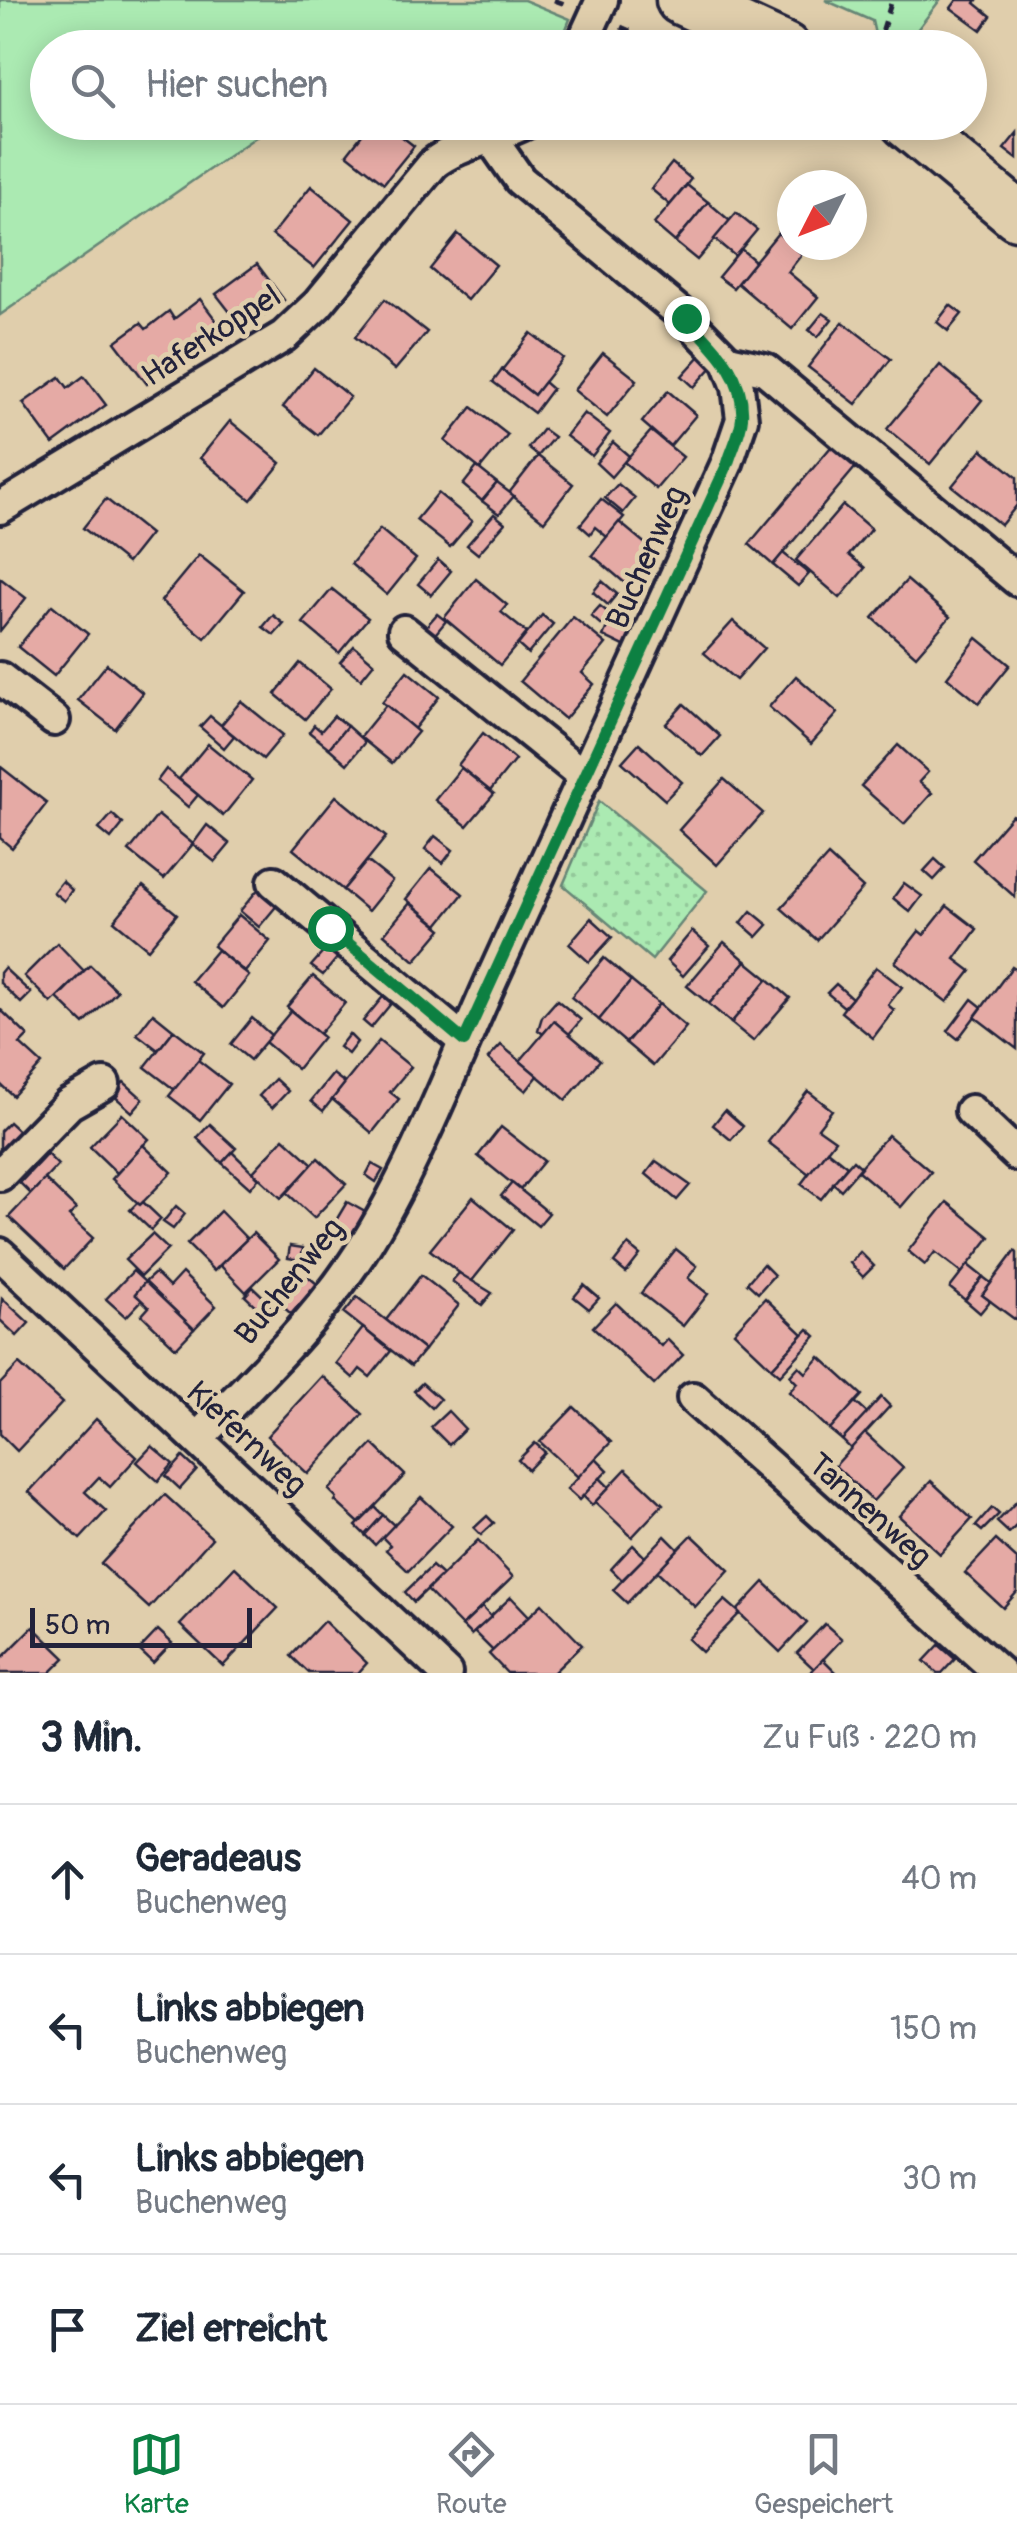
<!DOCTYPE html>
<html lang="de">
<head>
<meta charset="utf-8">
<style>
	:root { --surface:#fff; --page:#f2f2f3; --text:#1f2937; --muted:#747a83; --line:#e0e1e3; --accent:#0b8043 }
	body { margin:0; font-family:Pangolin,sans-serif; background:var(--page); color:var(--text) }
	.compass { position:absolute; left:777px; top:170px; width:90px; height:90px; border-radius:50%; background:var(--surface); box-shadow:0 5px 25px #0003; rotate:228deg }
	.scale { position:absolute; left:30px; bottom:25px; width:222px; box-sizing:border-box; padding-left:10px; border:5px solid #22223b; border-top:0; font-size:28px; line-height:35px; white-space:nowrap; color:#22223b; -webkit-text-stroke:8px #e0ceac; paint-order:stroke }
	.stop { position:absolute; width:30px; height:30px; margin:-22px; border:8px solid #0b8043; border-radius:50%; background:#fff }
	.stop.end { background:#0b8043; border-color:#fff; box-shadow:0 2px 10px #0008 }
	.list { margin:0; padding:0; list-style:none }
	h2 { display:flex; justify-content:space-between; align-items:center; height:130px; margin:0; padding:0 40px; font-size:42px }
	h2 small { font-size:32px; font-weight:400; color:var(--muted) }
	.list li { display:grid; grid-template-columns:65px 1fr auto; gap:30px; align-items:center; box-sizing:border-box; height:150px; padding:0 40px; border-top:2px solid var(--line) }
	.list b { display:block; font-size:38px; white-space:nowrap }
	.list p { margin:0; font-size:32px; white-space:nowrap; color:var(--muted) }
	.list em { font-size:32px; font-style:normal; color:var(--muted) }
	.icon { flex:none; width:55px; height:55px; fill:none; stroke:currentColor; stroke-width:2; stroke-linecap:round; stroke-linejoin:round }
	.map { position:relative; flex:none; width:1017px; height:1673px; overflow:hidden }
	.search { position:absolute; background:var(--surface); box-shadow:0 5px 25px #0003; left:30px; right:30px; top:30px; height:110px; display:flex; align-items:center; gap:25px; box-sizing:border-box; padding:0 35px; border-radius:55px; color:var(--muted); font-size:38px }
	.sheet { height:730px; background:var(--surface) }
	nav { display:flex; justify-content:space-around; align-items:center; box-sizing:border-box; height:140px; border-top:2px solid var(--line); background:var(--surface); font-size:28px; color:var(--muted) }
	nav a { display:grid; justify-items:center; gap:5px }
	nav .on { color:var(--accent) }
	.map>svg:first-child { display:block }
	.green { fill:#abeab2; stroke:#668676; stroke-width:2.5 }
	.park { fill:url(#park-dots); stroke:#668676; stroke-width:2.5 }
	.building { fill:#e5aaa5; stroke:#22223b; stroke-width:2.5 }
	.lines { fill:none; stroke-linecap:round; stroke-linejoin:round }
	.street-casing { stroke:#22223b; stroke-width:38 }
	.primary-casing { stroke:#22223b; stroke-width:55 }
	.path { stroke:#22223b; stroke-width:5; stroke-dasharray:10 8; stroke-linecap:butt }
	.street { stroke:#e0ceac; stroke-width:30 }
	.primary { stroke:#e0ceac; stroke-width:48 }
	.route { stroke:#0b8043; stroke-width:12 }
	.labels { text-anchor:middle; stroke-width:9; stroke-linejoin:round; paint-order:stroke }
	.street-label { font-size:32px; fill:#22223b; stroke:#e0ceac }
</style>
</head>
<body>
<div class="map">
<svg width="1017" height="1673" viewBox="0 0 1017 1673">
	<defs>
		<pattern id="park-dots" width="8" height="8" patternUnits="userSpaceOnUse" patternTransform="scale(2.5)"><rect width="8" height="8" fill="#abeab2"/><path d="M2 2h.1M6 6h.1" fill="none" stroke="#93c89a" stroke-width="1.8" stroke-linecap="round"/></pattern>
	</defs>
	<rect width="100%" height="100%" fill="#e0ceac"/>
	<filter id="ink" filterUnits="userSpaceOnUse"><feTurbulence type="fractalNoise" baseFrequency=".01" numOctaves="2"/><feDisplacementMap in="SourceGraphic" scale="20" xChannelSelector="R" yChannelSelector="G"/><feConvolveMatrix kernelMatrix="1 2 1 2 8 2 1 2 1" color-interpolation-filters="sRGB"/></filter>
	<g filter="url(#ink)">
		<g class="green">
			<polygon points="0,0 524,0 570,19 559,47 48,48 48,122 276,123 0,315"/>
			<polygon points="825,0 940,0 904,47 878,48 872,21"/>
			<polygon points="419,123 477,123 437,138"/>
		</g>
		<polygon class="park" points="599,801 707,891 652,960 563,885"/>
		<g class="building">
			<polygon points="957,0 977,0 975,3 991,16 981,30 951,8"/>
			<polygon points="952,35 967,48 942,48"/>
			<polygon points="372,122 383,122 414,146 384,183 347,154"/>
			<polygon points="1017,133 1017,159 1004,149"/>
			<polygon points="672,163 691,179 670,205 651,189"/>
			<polygon points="687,185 708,202 675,242 654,224"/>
			<polygon points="311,186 353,220 314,268 272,235"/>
			<polygon points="708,202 730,221 697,260 675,242"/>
			<polygon points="736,213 757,230 735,256 714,239"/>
			<polygon points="778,233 802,254 788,272 818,297 792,329 737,283"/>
			<polygon points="458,234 496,265 467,300 430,269"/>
			<polygon points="741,249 755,261 733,288 718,277"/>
			<polygon points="257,264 284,300 244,330 216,294"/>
			<polygon points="200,299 222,328 147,384 115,342 141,323 146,329 169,311 174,319"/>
			<polygon points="385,299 427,332 395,370 355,337"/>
			<polygon points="950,305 962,314 948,331 937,322"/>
			<polygon points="823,313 832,319 818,337 809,330"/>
			<polygon points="843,322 891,359 856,404 808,367"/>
			<polygon points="531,333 563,358 534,395 502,370"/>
			<polygon points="603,353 637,380 607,417 574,390"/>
			<polygon points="701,355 713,366 694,387 682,376"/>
			<polygon points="940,365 982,400 930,464 887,429"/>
			<polygon points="314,368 350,397 318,435 283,407"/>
			<polygon points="502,370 534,395 544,382 552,389 534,413 493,382"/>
			<polygon points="84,376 106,405 53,444 23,403 60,377 68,388"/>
			<polygon points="668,391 696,415 670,446 642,422"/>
			<polygon points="472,407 508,435 480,469 445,441"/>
			<polygon points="584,413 610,433 592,456 566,436"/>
			<polygon points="230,421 281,463 251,500 200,458"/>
			<polygon points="543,429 554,437 538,456 528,448"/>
			<polygon points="651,431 683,457 656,489 624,462"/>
			<polygon points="836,441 860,462 773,565 749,544"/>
			<polygon points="613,442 629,456 611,477 596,463"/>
			<polygon points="982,449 1017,477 1017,505 1001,525 952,486"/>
			<polygon points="538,456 573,484 544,521 509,493"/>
			<polygon points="477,467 497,483 482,501 463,485"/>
			<polygon points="497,483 514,496 499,514 482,501"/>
			<polygon points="618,484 635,498 623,513 605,498"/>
			<polygon points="438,493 472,521 450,547 416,520"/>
			<polygon points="106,499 150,534 127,563 83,528"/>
			<polygon points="601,499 624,517 607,537 595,527 590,534 580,525"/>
			<polygon points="843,505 871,529 849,555 865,568 840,598 796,560"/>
			<polygon points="670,507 680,514 671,526 661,518"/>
			<polygon points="494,514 505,523 478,554 467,545"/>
			<polygon points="619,522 654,551 626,584 592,555"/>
			<polygon points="380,529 416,559 387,595 351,564"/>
			<polygon points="783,553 809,574 798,586 773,565"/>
			<polygon points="199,555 244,591 205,638 161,601"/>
			<polygon points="438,560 451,571 431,595 418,584"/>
			<polygon points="0,578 26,598 0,631"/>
			<polygon points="476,579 507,605 501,612 527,633 500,665 444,618"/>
			<polygon points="907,580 950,617 916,656 873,618"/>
			<polygon points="602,581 617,594 608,605 593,592"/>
			<polygon points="332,589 368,618 339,653 303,623"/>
			<polygon points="52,605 88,634 54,676 18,647"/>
			<polygon points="600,606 610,614 601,625 591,616"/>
			<polygon points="437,614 446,621 432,638 423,630"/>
			<polygon points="273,615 284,624 274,635 263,627"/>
			<polygon points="542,615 553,624 528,654 518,645"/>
			<polygon points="612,616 635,627 626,647 603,636"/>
			<polygon points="573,617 606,644 582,673 594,684 565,719 520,681"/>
			<polygon points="733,621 764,648 736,680 704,653"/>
			<polygon points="977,638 1010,665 979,703 947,677"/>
			<polygon points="354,646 374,663 361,679 340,662"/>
			<polygon points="300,663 331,689 305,719 275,694"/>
			<polygon points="107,664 143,693 115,729 78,700"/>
			<polygon points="407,671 439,697 414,729 382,702"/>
			<polygon points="796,676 838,713 811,744 769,707"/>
			<polygon points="241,701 283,735 263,759 221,725"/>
			<polygon points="684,704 720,736 702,756 666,724"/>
			<polygon points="386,705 418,732 392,763 360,737"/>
			<polygon points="210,716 234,736 224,748 200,727"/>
			<polygon points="334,716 347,726 329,748 309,732 314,725 321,731"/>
			<polygon points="347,726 365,742 347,764 329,748"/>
			<polygon points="483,733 515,760 490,791 458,765"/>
			<polygon points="639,743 682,782 665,800 622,762"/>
			<polygon points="208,744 252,780 223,816 179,779"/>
			<polygon points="898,745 928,772 919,782 932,793 904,824 861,786"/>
			<polygon points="1,767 47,803 12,848 0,838"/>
			<polygon points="461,768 494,794 467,826 435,800"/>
			<polygon points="166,769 198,795 188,807 157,781"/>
			<polygon points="724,779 763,813 717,865 679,830"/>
			<polygon points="336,796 386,837 343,890 293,849"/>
			<polygon points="112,814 123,824 111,839 99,829"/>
			<polygon points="158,815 193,844 164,879 129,851"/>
			<polygon points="1012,815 1017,819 1015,897 973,860"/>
			<polygon points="207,825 230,844 215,862 193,844"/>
			<polygon points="435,836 453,850 443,863 425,849"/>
			<polygon points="828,856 863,888 817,940 781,908"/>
			<polygon points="935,859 945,868 934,880 924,871"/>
			<polygon points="367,861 392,881 368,911 343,890"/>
			<polygon points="431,868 463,894 438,925 406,899"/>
			<polygon points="62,881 72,890 64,901 53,892"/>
			<polygon points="904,883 922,896 910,912 893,898"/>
			<polygon points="143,886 177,914 148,949 114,921"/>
			<polygon points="260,887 279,903 259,927 240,911"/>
			<polygon points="410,903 442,929 415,961 384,934"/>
			<polygon points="947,906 977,929 955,959 971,971 947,1002 895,962 919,931 924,935"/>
			<polygon points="751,911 768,925 757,937 741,923"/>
			<polygon points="239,915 270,941 245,972 213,946"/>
			<polygon points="591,918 612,937 589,962 569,944"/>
			<polygon points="692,931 709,946 683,976 667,961"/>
			<polygon points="724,942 746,961 709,1004 687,986"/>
			<polygon points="57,943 84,971 51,1003 24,976"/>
			<polygon points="327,948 338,957 323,975 311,966"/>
			<polygon points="217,950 249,976 223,1008 191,981"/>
			<polygon points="604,958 631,981 599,1020 571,997"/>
			<polygon points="746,961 768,979 731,1023 709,1004"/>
			<polygon points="90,965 117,991 84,1024 57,998"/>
			<polygon points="876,967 902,987 888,1005 894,1010 873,1038 841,1012"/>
			<polygon points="1012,967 1017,970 1017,1049 975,1017"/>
			<polygon points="4,968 31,993 21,1003 0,983 0,973"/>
			<polygon points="313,976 345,1003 319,1034 287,1007"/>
			<polygon points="768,979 790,998 753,1041 731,1023"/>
			<polygon points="631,981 659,1004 626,1043 599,1020"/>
			<polygon points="836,984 852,998 844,1007 827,993"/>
			<polygon points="386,993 394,1000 371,1028 363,1021"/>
			<polygon points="972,999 982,1007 958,1039 948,1031"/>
			<polygon points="557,1000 581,1020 569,1034 554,1021 543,1034 538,1030 542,1017"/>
			<polygon points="659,1004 686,1027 653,1066 626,1043"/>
			<polygon points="0,1009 28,1036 20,1044 42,1064 13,1096 0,1084"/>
			<polygon points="291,1011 323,1037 297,1069 265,1042"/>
			<polygon points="153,1013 174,1030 158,1050 137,1034"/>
			<polygon points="252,1018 271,1035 250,1060 231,1044"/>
			<polygon points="554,1021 600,1060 566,1100 520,1061"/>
			<polygon points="174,1030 204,1053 175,1090 145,1067"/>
			<polygon points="349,1034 357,1042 348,1054 339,1047"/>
			<polygon points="379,1041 411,1067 390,1092 399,1099 372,1133 332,1099"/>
			<polygon points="501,1045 538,1076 526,1091 488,1059"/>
			<polygon points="198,1060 229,1084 200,1120 169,1096"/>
			<polygon points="333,1074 345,1083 323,1111 311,1101"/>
			<polygon points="275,1079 288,1091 272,1108 259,1096"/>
			<polygon points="124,1082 143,1099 132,1112 112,1094"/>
			<polygon points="808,1091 832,1110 818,1128 835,1140 809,1174 768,1142"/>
			<polygon points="725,1110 743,1126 731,1140 713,1125"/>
			<polygon points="122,1114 149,1139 117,1173 90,1147"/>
			<polygon points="9,1122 22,1134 0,1157 0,1131"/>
			<polygon points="210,1124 236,1148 222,1163 197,1138"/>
			<polygon points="501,1127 544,1161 520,1190 478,1156"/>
			<polygon points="888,1135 931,1172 901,1207 857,1170"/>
			<polygon points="284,1138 313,1164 281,1198 253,1172"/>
			<polygon points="143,1145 172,1172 140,1205 112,1179"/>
			<polygon points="827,1150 847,1166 821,1199 801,1184"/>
			<polygon points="232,1152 259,1178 250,1188 222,1163"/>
			<polygon points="47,1154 58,1165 31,1194 20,1183"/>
			<polygon points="318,1158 346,1184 314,1218 287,1193"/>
			<polygon points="853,1160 861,1167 841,1190 833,1183"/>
			<polygon points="656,1161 690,1185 677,1200 646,1174"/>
			<polygon points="372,1164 383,1170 376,1182 366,1175"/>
			<polygon points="45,1179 76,1209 69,1216 93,1238 64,1269 9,1217"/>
			<polygon points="512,1183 549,1213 538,1226 501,1196"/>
			<polygon points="473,1197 513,1230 471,1282 430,1250"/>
			<polygon points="143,1202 161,1219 151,1230 130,1210 137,1203 140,1205"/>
			<polygon points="347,1202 365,1212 350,1238 332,1227"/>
			<polygon points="947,1202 990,1237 962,1273 935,1252 925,1265 908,1251"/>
			<polygon points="176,1206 185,1214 173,1229 163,1222"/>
			<polygon points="220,1211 247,1239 214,1271 187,1244"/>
			<polygon points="253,1233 279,1259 246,1292 220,1265"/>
			<polygon points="152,1234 168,1249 141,1276 125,1260"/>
			<polygon points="628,1245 640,1255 626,1273 614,1263"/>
			<polygon points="290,1246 303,1248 301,1260 288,1258"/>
			<polygon points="676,1249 697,1266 688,1278 708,1294 683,1326 641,1293"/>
			<polygon points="1015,1251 1017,1253 1017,1321 982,1295"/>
			<polygon points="860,1252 874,1266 863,1277 850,1263"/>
			<polygon points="763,1264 774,1275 758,1293 747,1283"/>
			<polygon points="968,1265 983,1277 965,1300 950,1288"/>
			<polygon points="133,1271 145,1282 135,1294 142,1300 126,1317 106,1299"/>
			<polygon points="155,1273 169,1287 182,1273 216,1306 194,1329 145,1282"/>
			<polygon points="304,1273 317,1284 291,1314 278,1302"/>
			<polygon points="459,1273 492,1293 482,1305 452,1281"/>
			<polygon points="421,1275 459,1305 424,1350 386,1320"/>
			<polygon points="983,1277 991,1283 982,1295 990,1301 980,1313 965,1300"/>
			<polygon points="145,1282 194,1329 176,1348 142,1315 149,1307 135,1294"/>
			<polygon points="584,1285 599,1298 589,1309 574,1297"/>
			<polygon points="253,1287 271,1304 263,1313 245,1296"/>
			<polygon points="357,1297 424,1350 411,1366 344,1313"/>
			<polygon points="2,1298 29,1323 17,1336 0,1320"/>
			<polygon points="765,1298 803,1334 772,1368 734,1332"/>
			<polygon points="616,1303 661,1346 667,1339 683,1355 654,1385 593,1327"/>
			<polygon points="363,1328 391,1351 370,1377 360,1369 353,1378 336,1363"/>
			<polygon points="808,1329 816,1336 780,1375 772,1368"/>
			<polygon points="820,1357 862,1395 830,1430 789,1392 797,1383 790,1376 799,1366 806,1373"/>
			<polygon points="19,1364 62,1403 17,1451 0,1434 0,1384"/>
			<polygon points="322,1376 363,1414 308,1474 267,1436"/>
			<polygon points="422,1383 440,1399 432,1408 414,1391"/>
			<polygon points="881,1397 890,1406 851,1449 842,1440"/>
			<polygon points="855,1402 867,1413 842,1440 830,1430"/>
			<polygon points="574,1407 611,1442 578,1477 540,1442"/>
			<polygon points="448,1411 465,1429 449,1445 431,1427"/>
			<polygon points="96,1419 137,1457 110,1487 99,1477 85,1492 106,1511 80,1539 29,1492"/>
			<polygon points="865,1433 903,1468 873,1501 835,1466"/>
			<polygon points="535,1443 545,1452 528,1470 518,1460"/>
			<polygon points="373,1444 405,1475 359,1523 335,1501 337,1498 329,1490"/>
			<polygon points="152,1446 173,1464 158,1481 137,1462"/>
			<polygon points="183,1457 197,1470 180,1489 166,1476"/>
			<polygon points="596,1458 608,1470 579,1500 567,1489"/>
			<polygon points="626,1469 663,1504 632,1537 595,1502"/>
			<polygon points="600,1478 609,1487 592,1505 583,1496"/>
			<polygon points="931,1481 972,1519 940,1554 899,1516"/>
			<polygon points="165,1495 212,1538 149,1608 101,1564"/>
			<polygon points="421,1497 452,1526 408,1571 386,1550 390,1545 382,1537"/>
			<polygon points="1017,1501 1017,1525 1009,1533 997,1522"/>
			<polygon points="375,1507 383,1515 365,1535 356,1526"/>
			<polygon points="992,1508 999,1514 982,1531 976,1526"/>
			<polygon points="383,1515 394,1525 375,1545 365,1535"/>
			<polygon points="487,1516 494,1523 481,1535 474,1528"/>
			<polygon points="692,1535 729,1570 695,1607 657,1571"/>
			<polygon points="665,1536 678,1549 627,1603 613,1590"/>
			<polygon points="478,1540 513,1577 462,1626 427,1590"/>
			<polygon points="996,1540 1017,1559 1017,1592 1003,1608 965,1573"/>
			<polygon points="633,1545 645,1557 622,1580 611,1569"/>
			<polygon points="432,1566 442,1575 414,1602 405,1592"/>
			<polygon points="235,1567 278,1608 223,1666 180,1625"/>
			<polygon points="764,1582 807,1623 780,1652 737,1611"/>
			<polygon points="511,1597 529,1616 493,1651 474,1632"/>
			<polygon points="725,1600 740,1613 702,1652 688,1639"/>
			<polygon points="542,1604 582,1645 553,1673 507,1673 489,1654"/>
			<polygon points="482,1607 491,1617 471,1635 462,1626"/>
			<polygon points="324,1621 367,1663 358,1673 309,1673 291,1656"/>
			<polygon points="825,1624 842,1639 814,1669 797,1653"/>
			<polygon points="33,1627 65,1658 50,1673 0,1673 0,1660"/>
			<polygon points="158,1630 172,1643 153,1663 139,1650"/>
			<polygon points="939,1645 955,1659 942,1673 937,1673 924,1661"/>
			<polygon points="823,1659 837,1673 810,1673"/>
		</g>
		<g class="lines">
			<g class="street-casing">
				<g id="street">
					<polyline points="580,48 602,0"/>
					<polyline points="728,361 765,369 1017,580"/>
					<path d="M0,508L284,336L318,304L434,163C458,144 497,138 527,122"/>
					<polyline points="404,631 585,777"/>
					<polyline points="0,678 54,720"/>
					<polyline points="274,882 464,1041"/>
					<polyline points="971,1111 1017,1155"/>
					<polyline points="0,1175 69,1104 104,1084"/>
					<polyline points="0,1254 446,1673"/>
					<polyline points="693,1398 1000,1673"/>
					<path d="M197,1439C251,1383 309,1329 353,1264C409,1182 451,1070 492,979C571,807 649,635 727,463L742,419L738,387L728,361L686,318L520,180L492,140"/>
				</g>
			</g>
			<g class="primary-casing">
				<g id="primary">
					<polyline points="681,0 785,48"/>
					<polyline points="905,122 1017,215"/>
				</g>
			</g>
			<g class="path">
				<polyline points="554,0 570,6"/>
				<polyline points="621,27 669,48"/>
				<polyline points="877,48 892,0"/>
				<polyline points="848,122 869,131"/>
			</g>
			<use href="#street" class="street"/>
			<use href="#primary" class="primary"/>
		</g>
	</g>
	<g class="lines" filter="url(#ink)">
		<path class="route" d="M330,928L464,1041L728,463C732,449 741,432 742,418C745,374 714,347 686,318"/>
	</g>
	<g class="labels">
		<g class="street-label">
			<text transform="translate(211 335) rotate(-33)" y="11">Haferkoppel</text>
			<text transform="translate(646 557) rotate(-66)" y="11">Buchenweg</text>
			<text transform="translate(289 1281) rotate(-51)" y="11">Buchenweg</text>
			<text transform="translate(247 1438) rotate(43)" y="11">Kiefernweg</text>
			<text transform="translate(870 1510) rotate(42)" y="11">Tannenweg</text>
		</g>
	</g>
</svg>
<svg class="compass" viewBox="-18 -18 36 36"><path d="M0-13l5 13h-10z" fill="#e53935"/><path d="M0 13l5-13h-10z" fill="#747a83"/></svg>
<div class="scale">50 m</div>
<div class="stop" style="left:330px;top:928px"></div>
<div class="stop end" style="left:686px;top:318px"></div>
<div class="search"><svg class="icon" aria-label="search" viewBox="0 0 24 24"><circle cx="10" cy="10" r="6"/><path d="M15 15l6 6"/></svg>Hier suchen</div>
</div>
<section class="sheet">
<h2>3 Min.<small>Zu Fuß · 220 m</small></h2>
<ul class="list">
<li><svg class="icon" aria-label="ahead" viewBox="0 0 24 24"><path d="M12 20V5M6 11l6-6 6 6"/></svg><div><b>Geradeaus</b><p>Buchenweg</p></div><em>40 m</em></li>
<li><svg class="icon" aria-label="left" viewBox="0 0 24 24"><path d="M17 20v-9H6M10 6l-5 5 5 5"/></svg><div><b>Links abbiegen</b><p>Buchenweg</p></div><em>150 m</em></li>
<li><svg class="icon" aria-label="left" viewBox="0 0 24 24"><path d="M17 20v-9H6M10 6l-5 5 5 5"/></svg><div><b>Links abbiegen</b><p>Buchenweg</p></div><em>30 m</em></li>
<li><svg class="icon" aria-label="arrive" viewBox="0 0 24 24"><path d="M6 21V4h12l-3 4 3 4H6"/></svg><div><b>Ziel erreicht</b></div></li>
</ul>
</section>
<nav>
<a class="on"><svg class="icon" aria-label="map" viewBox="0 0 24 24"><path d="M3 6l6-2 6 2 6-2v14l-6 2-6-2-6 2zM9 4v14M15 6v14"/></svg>Karte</a>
<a><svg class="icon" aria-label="directions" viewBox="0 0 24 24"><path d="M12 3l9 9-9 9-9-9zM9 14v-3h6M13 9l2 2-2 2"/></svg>Route</a>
<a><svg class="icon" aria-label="saved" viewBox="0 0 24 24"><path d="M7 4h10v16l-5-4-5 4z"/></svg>Gespeichert</a>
</nav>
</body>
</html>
